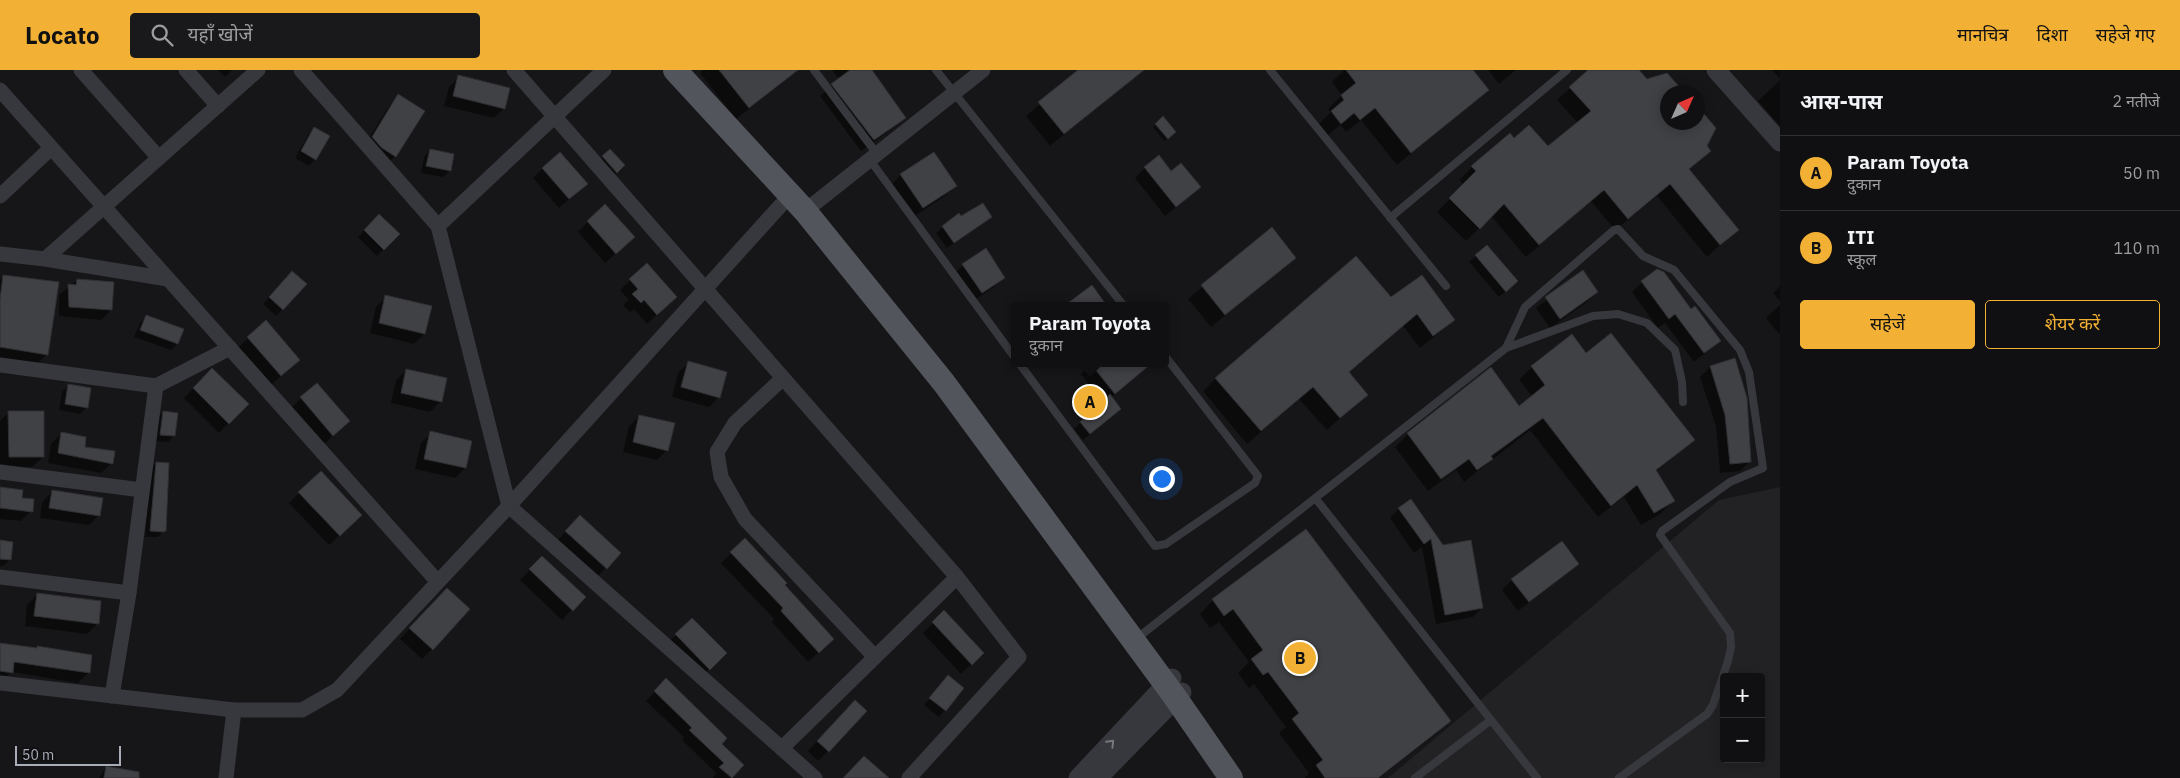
<!DOCTYPE html>
<html lang="hi">
<head>
<meta charset="utf-8">
<style>
	:root { --surface:#101012; --page:#19191b; --text:#f1f3f6; --muted:#9c9d9f; --line:#303032; --accent:#f2b134 }
	body { margin:0; font-family:"IBM Plex Sans","Noto Sans Devanagari",sans-serif; background:var(--page); color:var(--text) }
	.controls { position:absolute; right:15px; bottom:15px; display:grid; overflow:hidden; border-radius:5px; box-shadow:0 2px 12px #0003 }
	.controls button { width:45px; height:45px; display:grid; place-items:center; padding:0; border:0; border-bottom:1px solid var(--line); background:var(--surface); color:var(--text); font:25px sans-serif }
	.compass { position:absolute; left:1660px; top:15px; width:45px; height:45px; border-radius:50%; background:var(--surface); box-shadow:0 2px 12px #0003; rotate:45deg }
	.scale { position:absolute; left:15px; bottom:12px; width:106px; box-sizing:border-box; padding-left:5px; border:2px solid #a8adb8; border-top:0; font-size:14px; line-height:18px; white-space:nowrap; color:#a8adb8; -webkit-text-stroke:4px #111113; paint-order:stroke }
	.you { position:absolute; left:1161px; top:408px; width:18px; height:18px; margin:-12px; border:4px solid #fff; border-radius:50%; background:#1a73e8; box-shadow:0 0 0 8px #1a73e833 }
	.badge { display:grid; place-items:center; width:32px; height:32px; border-radius:50%; background:var(--accent); color:#111; font-size:16px; font-weight:700 }
	.pin { position:absolute; translate:-50% -50%; border:2px solid #fff; box-shadow:0 1px 5px #0006 }
	.popup { position:absolute; left:1011px; top:232px; width:158px; height:65px; box-sizing:border-box; display:grid; place-content:center; border-radius:5px; background:var(--surface); filter:drop-shadow(0 1px 4px #0005); font-size:16px; white-space:nowrap; color:var(--muted) }
	.popup b { font-size:19px; color:var(--text) }
	.popup::after { content:''; position:absolute; left:50%; top:100%; margin-left:-10px; border:10px solid transparent; border-top-color:var(--surface) }
	.list { margin:0; padding:0; list-style:none }
	h2 { display:flex; justify-content:space-between; align-items:center; height:65px; margin:0; padding:0 20px; font-size:21px }
	h2 small { font-size:16px; font-weight:400; color:var(--muted) }
	.list li { display:grid; grid-template-columns:32px 1fr auto; gap:15px; align-items:center; box-sizing:border-box; height:75px; padding:0 20px; border-top:1px solid var(--line) }
	.list b { display:block; font-size:19px; white-space:nowrap }
	.list p { margin:0; font-size:16px; white-space:nowrap; color:var(--muted) }
	.list em { font-size:16px; font-style:normal; color:var(--muted) }
	.actions { display:flex; gap:10px; padding:15px 20px }
	.actions a { flex:1; padding:11px 0; border:1px solid var(--accent); border-radius:5px; text-align:center; font-size:18px; color:var(--accent) }
	.actions .main { background:var(--accent); color:#111 }
	.icon { flex:none; width:28px; height:28px; fill:none; stroke:currentColor; stroke-width:2; stroke-linecap:round; stroke-linejoin:round }
	.map { position:relative; flex:none; width:1780px; height:708px; overflow:hidden }
	header { display:flex; align-items:center; gap:30px; box-sizing:border-box; height:70px; padding:0 25px; background:var(--accent); color:#111 }
	header strong { font-size:24px }
	nav { display:flex; gap:28px; margin-inline-start:auto; font-size:18px }
	.search { width:350px; height:45px; background:var(--page); display:flex; align-items:center; gap:12px; box-sizing:border-box; padding:0 18px; border-radius:5px; color:var(--muted); font-size:19px }
	main { display:flex }
	aside { flex:1; background:var(--surface) }
	.map>svg:first-child { display:block }
	.built { fill:#222225; fill-rule:evenodd }
	.shadow { fill:#0007 }
	.building { fill:#404145; stroke:#303034 }
	.lines { fill:none; stroke-linecap:round; stroke-linejoin:round }
	.service { stroke:#37383d; stroke-width:8 }
	.minor { stroke:#37383d; stroke-width:15 }
	.tertiary { stroke:#37383d; stroke-width:19 }
	.primary { stroke:#53555c; stroke-width:24 }
	.oneway { stroke:#757881 }
</style>
</head>
<body>
<header>
<strong>Locato</strong>
<div class="search"><svg class="icon" aria-label="search" viewBox="0 0 24 24"><circle cx="10" cy="10" r="6"/><path d="M15 15l6 6"/></svg>यहाँ खोजें</div>
<nav><a>मानचित्र</a><a>दिशा</a><a>सहेजे गए</a></nav>
</header>
<main>
<div class="map">
<svg width="1780" height="708" viewBox="0 0 1780 708">
	<rect width="100%" height="100%" fill="#161618"/>
	<path class="built" d="M1780,417V708H1388L1719,430ZM1724,607H1761V689H1724Z"/>
	<g class="shadow">
		<polygon points="218,0 232,0 225,7"/>
		<polygon points="703,0 798,0 736,49 700,3"/>
		<polygon points="832,0 870,0 904,48 892,59 861,81 820,26 839,9"/>
		<polygon points="1080,0 1143,0 1050,76 1026,46"/>
		<polygon points="1344,0 1471,0 1487,20 1397,95 1361,50 1346,62 1340,55 1327,66 1318,55 1331,42 1328,39 1342,25 1332,12"/>
		<polygon points="1488,0 1516,0 1499,14"/>
		<polygon points="1590,0 1638,0 1646,11 1666,4 1683,22 1668,22 1668,52 1698,52 1698,39 1715,58 1705,76 1709,81 1688,100 1737,159 1707,187 1657,126 1615,160 1591,131 1526,187 1491,146 1466,171 1437,142 1464,115 1459,110 1472,97 1514,70 1548,78 1578,53 1557,30"/>
		<polygon points="1772,0 1780,0 1780,9"/>
		<polygon points="459,7 504,38 494,48 444,36 449,17"/>
		<polygon points="1780,10 1780,56 1758,31"/>
		<polygon points="399,26 395,86 385,96 363,78 389,36"/>
		<polygon points="1163,48 1174,62 1164,71 1153,57"/>
		<polygon points="314,58 315,89 309,96 295,88 308,65"/>
		<polygon points="430,80 450,101 443,107 421,103 424,87"/>
		<polygon points="603,87 624,95 610,108 596,93"/>
		<polygon points="543,98 576,123 559,138 533,108"/>
		<polygon points="1145,98 1171,102 1199,117 1165,146 1135,108"/>
		<polygon points="901,105 955,116 945,126 913,147 891,115"/>
		<polygon points="379,146 398,164 377,186 358,167"/>
		<polygon points="990,147 947,178 936,163 943,157 961,148"/>
		<polygon points="588,152 623,177 605,193 578,162"/>
		<polygon points="1272,159 1295,187 1211,257 1188,229"/>
		<polygon points="1476,186 1510,218 1499,227 1469,192"/>
		<polygon points="646,195 665,237 647,254 634,239 630,242 623,235 629,230 620,220"/>
		<polygon points="963,195 1004,207 994,217 972,232 953,205"/>
		<polygon points="1582,202 1597,222 1587,232 1550,258 1536,238"/>
		<polygon points="3,206 47,284 37,294 0,289 0,210"/>
		<polygon points="286,209 305,214 276,246 263,234"/>
		<polygon points="77,210 111,240 101,250 59,246 59,225"/>
		<polygon points="1642,212 1691,240 1720,271 1694,292 1665,253 1658,258 1632,222"/>
		<polygon points="1780,216 1780,231 1773,223"/>
		<polygon points="386,227 424,264 414,274 370,263 376,237"/>
		<polygon points="1391,229 1454,250 1420,278 1403,256 1348,303 1366,324 1327,360 1299,329 1247,374 1203,321 1216,308"/>
		<polygon points="1780,235 1780,265 1766,248"/>
		<polygon points="146,246 177,274 171,280 134,267 140,253"/>
		<polygon points="248,268 289,299 271,315 238,278"/>
		<polygon points="1586,284 1693,370 1656,402 1673,431 1660,444 1641,455 1624,427 1598,447 1530,360 1464,412 1456,400 1428,421 1395,377 1408,364 1490,299 1518,337 1532,326 1519,310 1532,297"/>
		<polygon points="688,293 719,327 709,337 672,327 678,303"/>
		<polygon points="1093,293 1152,293 1111,327 1113,345 1083,370 1074,359 1103,331 1081,304"/>
		<polygon points="1710,297 1750,391 1740,401 1720,403 1716,356 1700,307"/>
		<polygon points="212,300 247,334 219,363 184,328"/>
		<polygon points="407,300 445,309 440,332 430,342 391,333 396,310"/>
		<polygon points="316,314 338,361 323,375 291,338"/>
		<polygon points="68,316 87,337 80,344 59,340 62,322"/>
		<polygon points="9,342 43,387 32,397 0,396 0,351"/>
		<polygon points="163,342 174,366 168,372 154,371 157,349"/>
		<polygon points="640,346 667,380 657,390 623,382 629,356"/>
		<polygon points="431,363 465,398 455,408 415,399 421,373"/>
		<polygon points="61,364 84,378 112,393 101,403 48,393 51,374"/>
		<polygon points="156,393 164,461 158,467 145,467 150,399"/>
		<polygon points="0,418 21,429 31,441 21,451 0,449"/>
		<polygon points="52,422 99,445 89,455 40,448 42,432"/>
		<polygon points="299,423 351,455 329,475 289,433"/>
		<polygon points="1399,438 1443,476 1482,538 1473,547 1436,554 1422,477 1414,483 1390,448"/>
		<polygon points="570,457 620,483 596,508 556,472"/>
		<polygon points="1306,461 1449,651 1436,664 1379,708 1305,708 1309,703 1279,663 1286,657 1254,614 1249,618 1238,603 1249,592 1219,552 1210,558 1200,544 1213,530"/>
		<polygon points="745,470 784,515 822,579 808,592 772,552 774,549 721,493"/>
		<polygon points="0,472 10,490 3,496 0,496"/>
		<polygon points="542,487 584,527 562,550 520,510"/>
		<polygon points="1578,494 1518,541 1502,520 1512,510"/>
		<polygon points="38,524 97,554 87,564 25,556 27,535"/>
		<polygon points="437,529 432,579 422,589 400,569"/>
		<polygon points="944,542 982,583 961,604 923,563"/>
		<polygon points="692,549 725,583 699,609 666,575"/>
		<polygon points="0,574 88,603 78,613 12,602 0,612"/>
		<polygon points="948,606 945,640 939,647 924,635"/>
		<polygon points="666,610 720,674 742,695 730,708 713,708 716,703 682,670 684,667 646,631"/>
		<polygon points="845,641 828,681 818,691 808,681"/>
		<polygon points="106,697 130,708 99,708"/>
	</g>
	<g class="building">
		<polygon points="719,0 798,0 749,38"/>
		<polygon points="850,0 872,0 906,48 874,70 831,14"/>
		<polygon points="1078,0 1144,0 1064,64 1038,32"/>
		<polygon points="1346,0 1473,0 1489,20 1411,83 1375,38 1360,50 1354,43 1341,54 1331,41 1344,30 1341,25 1356,13"/>
		<polygon points="1588,0 1639,0 1647,9 1667,3 1684,22 1668,22 1668,52 1698,52 1698,37 1716,58 1707,76 1711,81 1689,99 1739,160 1720,175 1670,114 1628,149 1604,120 1539,175 1504,134 1480,159 1449,128 1476,101 1471,96 1510,63 1514,68 1529,55 1548,76 1591,41 1569,17"/>
		<polygon points="458,5 510,18 505,39 453,26"/>
		<polygon points="398,24 425,41 396,87 382,78 372,67"/>
		<polygon points="1163,46 1176,62 1168,69 1155,54"/>
		<polygon points="314,57 330,66 316,90 301,81"/>
		<polygon points="430,79 454,84 451,101 426,96"/>
		<polygon points="610,79 625,95 617,103 602,86"/>
		<polygon points="560,82 588,114 569,129 542,98"/>
		<polygon points="934,82 957,116 923,138 900,104"/>
		<polygon points="1159,85 1171,101 1181,93 1201,117 1176,137 1144,97"/>
		<polygon points="983,133 992,147 954,173 942,156 959,143 961,146"/>
		<polygon points="605,134 635,167 616,184 587,151"/>
		<polygon points="379,144 400,164 384,180 364,160"/>
		<polygon points="1272,157 1296,188 1225,245 1201,215"/>
		<polygon points="1487,175 1518,211 1506,222 1475,185"/>
		<polygon points="986,178 1005,208 982,223 962,194"/>
		<polygon points="1356,186 1391,227 1422,205 1455,250 1433,266 1417,244 1349,302 1368,325 1340,348 1313,317 1261,361 1215,308"/>
		<polygon points="647,193 677,227 657,245 644,230 641,233 632,224 638,219 629,209"/>
		<polygon points="1657,199 1664,202 1691,239 1695,236 1721,271 1704,283 1675,244 1669,249 1641,211"/>
		<polygon points="1583,200 1598,222 1560,249 1545,227"/>
		<polygon points="292,201 307,214 283,240 269,227"/>
		<polygon points="3,205 59,212 48,285 0,277 0,229"/>
		<polygon points="77,209 114,212 112,240 69,237 68,214 76,215"/>
		<polygon points="1092,215 1107,236 1064,236"/>
		<polygon points="385,225 432,236 425,264 379,253"/>
		<polygon points="146,245 184,259 178,274 140,260"/>
		<polygon points="266,250 300,290 281,306 247,267"/>
		<polygon points="1611,263 1695,370 1656,400 1675,431 1654,443 1637,415 1611,436 1543,348 1491,386 1493,389 1477,400 1469,389 1441,409 1407,363 1491,297 1519,336 1545,315 1531,296 1572,264 1586,283"/>
		<polygon points="1735,288 1747,328 1751,392 1730,394 1725,345 1710,296"/>
		<polygon points="688,291 727,302 720,328 681,317"/>
		<polygon points="1090,293 1152,293 1115,324"/>
		<polygon points="212,298 249,334 229,354 193,318"/>
		<polygon points="406,299 447,308 442,332 401,323"/>
		<polygon points="317,313 350,351 333,366 300,327"/>
		<polygon points="68,314 91,318 88,338 65,334"/>
		<polygon points="1110,324 1121,339 1090,364 1080,352"/>
		<polygon points="8,341 44,341 44,387 9,387"/>
		<polygon points="163,341 178,343 175,366 160,365"/>
		<polygon points="639,345 675,353 668,381 633,372"/>
		<polygon points="430,361 472,371 466,398 424,389"/>
		<polygon points="61,362 86,367 85,377 115,381 113,394 58,383"/>
		<polygon points="156,392 169,393 166,461 163,462 150,461"/>
		<polygon points="321,401 362,445 340,466 298,422"/>
		<polygon points="0,417 23,420 22,428 34,429 33,442 0,438"/>
		<polygon points="52,420 103,428 100,446 49,438"/>
		<polygon points="1411,429 1443,475 1471,470 1483,538 1445,545 1431,469 1424,474 1398,438"/>
		<polygon points="580,445 621,483 607,499 565,461"/>
		<polygon points="1306,459 1451,651 1378,708 1325,708 1316,695 1323,690 1292,649 1299,643 1268,602 1263,605 1251,589 1263,580 1233,539 1224,546 1212,529"/>
		<polygon points="745,468 787,513 785,515 834,569 819,583 781,541 783,538 730,482"/>
		<polygon points="0,470 13,472 11,490 0,489"/>
		<polygon points="1562,471 1579,494 1529,532 1511,509"/>
		<polygon points="542,486 586,527 573,541 529,499"/>
		<polygon points="447,518 470,539 433,580 409,558"/>
		<polygon points="37,523 101,531 99,554 34,546"/>
		<polygon points="944,540 984,583 972,595 932,552"/>
		<polygon points="692,548 727,583 710,600 675,564"/>
		<polygon points="0,573 37,578 37,576 92,585 90,603 14,592 13,603 0,601"/>
		<polygon points="948,605 964,618 946,641 929,628"/>
		<polygon points="666,608 727,668 722,674 744,695 732,708 719,697 724,693 689,660 692,658 654,621"/>
		<polygon points="855,630 867,641 829,682 817,671"/>
		<polygon points="864,686 889,708 843,708"/>
		<polygon points="106,696 139,702 139,708 104,708"/>
	</g>
	<g class="lines">
		<g class="service">
			<polyline points="814,0 877,84"/>
			<polyline points="936,0 1124,236"/>
			<polyline points="1270,0 1446,216"/>
			<polyline points="870,90 1015,288"/>
			<polyline points="1390,148 1567,0"/>
			<polyline points="1506,278 1525,237 1614,160 1618,159 1643,186 1674,200 1740,280 1749,302 1763,398 1730,412 1662,461 1660,465 1730,563 1731,577 1728,591 1713,635 1707,644 1619,708"/>
			<polyline points="1019,293 1155,476 1166,474 1255,413 1258,406 1165,286"/>
			<polyline points="1316,429 1537,708"/>
			<polyline points="1136,569 1506,278 1593,246 1618,244 1647,253 1675,280 1682,312 1683,332"/>
			<polyline points="1415,708 1491,650"/>
		</g>
		<g class="minor">
			<polyline points="81,0 159,88"/>
			<polyline points="186,0 218,36"/>
			<polyline points="301,0 438,156 509,436 815,708"/>
			<polyline points="514,0 957,507 1019,587 909,708"/>
			<polyline points="0,20 437,511"/>
			<polyline points="0,126 51,78"/>
			<polyline points="805,141 983,0"/>
			<polyline points="438,156 604,0"/>
			<polyline points="0,184 45,189 168,209"/>
			<polyline points="45,189 258,0"/>
			<polyline points="0,295 156,316 230,278"/>
			<polyline points="783,308 735,353 717,382 721,407 745,449 875,587"/>
			<polyline points="0,402 142,420"/>
			<polyline points="0,507 129,523"/>
			<polyline points="0,613 234,640 302,640 337,620 509,436 790,125"/>
			<polyline points="112,626 129,523 156,316"/>
			<polyline points="782,678 957,507"/>
			<polyline points="226,708 234,640"/>
		</g>
		<g class="tertiary">
			<polyline points="1716,0 1780,72"/>
			<polyline points="1078,708 1172,608"/>
			<polyline points="1098,708 1182,622"/>
		</g>
		<polyline class="primary" points="675,0 805,141 944,313 1175,627 1231,708"/>
	</g>
	<defs><path id="oneway-chevron" d="M-2-3.5L2.5 0L-2 3.5" fill="none" stroke-width="1.6" stroke-linecap="round" stroke-linejoin="round" transform="scale(1.25)"/></defs>
	<use class="oneway" href="#oneway-chevron" transform="translate(1111 673) rotate(-46)"/>
</svg>
<div class="controls">
<button>+</button>
<button>−</button>
</div>
<svg class="compass" viewBox="-18 -18 36 36"><path d="M0-13l5 13h-10z" fill="#e53935"/><path d="M0 13l5-13h-10z" fill="#9c9d9f"/></svg>
<div class="scale">50 m</div>
<div class="you"></div>
<div class="pin badge" style="left:1090px;top:332px">A</div>
<div class="popup"><b>Param Toyota</b>दुकान</div>
<div class="pin badge" style="left:1300px;top:588px">B</div>
</div>
<aside>
<h2>आस-पास<small>2 नतीजे</small></h2>
<ul class="list">
<li><span class="badge">A</span><div><b>Param Toyota</b><p>दुकान</p></div><em>50 m</em></li>
<li><span class="badge">B</span><div><b>ITI</b><p>स्कूल</p></div><em>110 m</em></li>
</ul>
<div class="actions"><a class="main">सहेजें</a><a>शेयर करें</a></div>
</aside>
</main>
</body>
</html>
